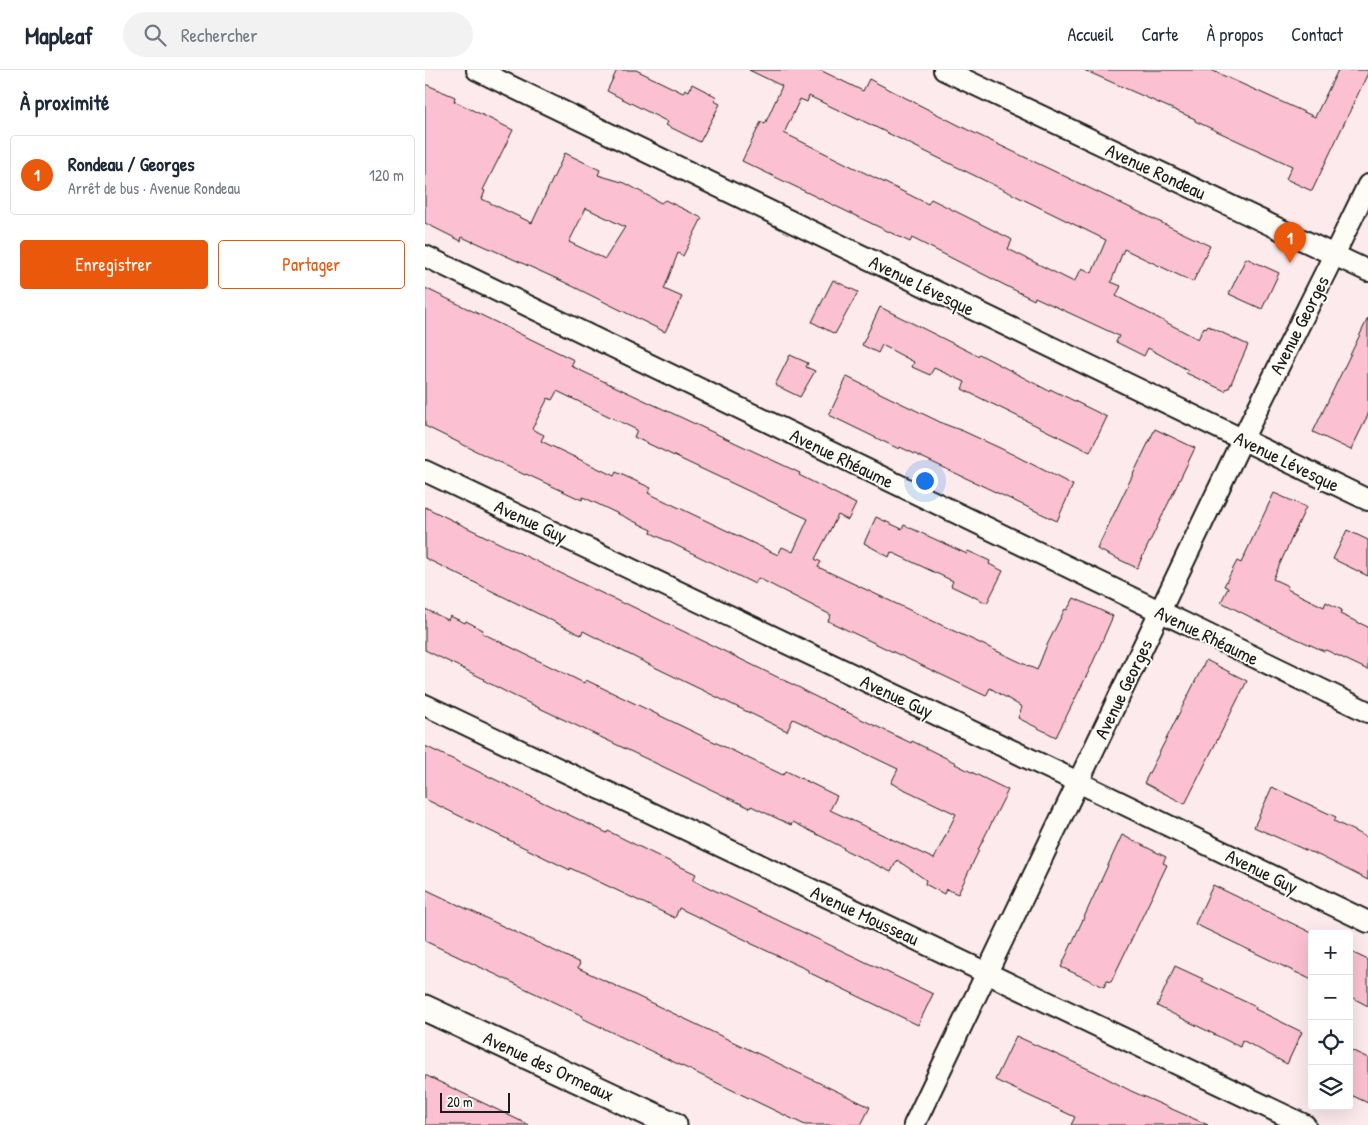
<!DOCTYPE html>
<html lang="fr">
<head>
<meta charset="utf-8">
<style>
	:root { --surface:#fff; --page:#f2f2f3; --text:#1f2937; --muted:#747a83; --line:#e0e1e3; --accent:#ea580c }
	body { margin:0; font-family:"Patrick Hand",sans-serif; background:var(--page); color:var(--text) }
	.controls { position:absolute; right:15px; bottom:15px; display:grid; overflow:hidden; border-radius:5px; box-shadow:0 5px 20px #0002 }
	.controls button { width:45px; height:45px; display:grid; place-items:center; padding:0; border:0; border-bottom:1px solid var(--line); background:var(--surface); color:var(--text); font:25px sans-serif }
	.scale { position:absolute; left:15px; bottom:12px; width:70px; box-sizing:border-box; padding-left:5px; border:2px solid #1c1c1c; border-top:0; font-size:14px; line-height:18px; white-space:nowrap; color:#1c1c1c; -webkit-text-stroke:4px #fdfcf7; paint-order:stroke }
	.you { position:absolute; left:499px; top:410px; width:18px; height:18px; margin:-12px; border:4px solid #fff; border-radius:50%; background:#1a73e8; box-shadow:0 0 0 8px #1a73e833 }
	.badge { display:grid; place-items:center; width:32px; height:32px; border-radius:50%; background:var(--accent); color:#fff; font-size:16px; font-weight:700 }
	.pin { position:absolute; translate:-50% -41px; filter:drop-shadow(0 1px 2px #0008) }
	.pin::after { content:''; position:absolute; top:26px; width:18px; height:15px; background:inherit; clip-path:polygon(0 0,100% 0,50% 100%) }
	.list { margin:0; padding:0; list-style:none }
	h2 { display:flex; justify-content:space-between; align-items:center; height:65px; margin:0; padding:0 20px; font-size:21px }
	h2 small { font-size:16px; font-weight:400; color:var(--muted) }
	.list li { display:grid; grid-template-columns:32px 1fr auto; gap:15px; align-items:center; box-sizing:border-box; height:80px; margin:0 10px 10px; padding:0 10px; border:1px solid var(--line); border-radius:5px }
	.list b { display:block; font-size:19px; white-space:nowrap }
	.list p { margin:0; font-size:16px; white-space:nowrap; color:var(--muted) }
	.list em { font-size:16px; font-style:normal; color:var(--muted) }
	.actions { display:flex; gap:10px; padding:15px 20px }
	.actions a { flex:1; padding:11px 0; border:1px solid var(--accent); border-radius:5px; text-align:center; font-size:18px; color:var(--accent) }
	.actions .main { background:var(--accent); color:#fff }
	.icon { flex:none; width:28px; height:28px; fill:none; stroke:currentColor; stroke-width:2; stroke-linecap:round; stroke-linejoin:round }
	.map { position:relative; flex:none; width:943px; height:1055px; overflow:hidden }
	header { display:flex; align-items:center; gap:30px; box-sizing:border-box; height:70px; padding:0 25px; background:var(--surface); border-bottom:1px solid var(--line) }
	header strong { font-size:24px }
	nav { display:flex; gap:28px; margin-inline-start:auto; font-size:18px }
	.search { width:350px; height:45px; background:var(--page); display:flex; align-items:center; gap:12px; box-sizing:border-box; padding:0 18px; border-radius:28px; color:var(--muted); font-size:19px }
	main { display:flex }
	aside { flex:1; background:var(--surface) }
	.map>svg:first-child { display:block }
	.building { fill:#fbc1d3; stroke:#1c1c1c; fill-rule:evenodd }
	.lines { fill:none; stroke-linecap:round; stroke-linejoin:round }
	.minor-casing { stroke:#1c1c1c; stroke-width:24 }
	.tertiary-casing { stroke:#1c1c1c; stroke-width:29 }
	.minor { stroke:#fdfcf7; stroke-width:20 }
	.tertiary { stroke:#fdfcf7; stroke-width:25 }
	.labels { text-anchor:middle; stroke-width:4; stroke-linejoin:round; paint-order:stroke }
	.street-label { font-size:19px; fill:#1c1c1c; stroke:#fdfcf7 }
</style>
</head>
<body>
<header>
<strong>Mapleaf</strong>
<div class="search"><svg class="icon" aria-label="search" viewBox="0 0 24 24"><circle cx="10" cy="10" r="6"/><path d="M15 15l6 6"/></svg>Rechercher</div>
<nav><a>Accueil</a><a>Carte</a><a>À propos</a><a>Contact</a></nav>
</header>
<main>
<aside>
<h2>À proximité<small></small></h2>
<ul class="list">
<li><span class="badge">1</span><div><b>Rondeau / Georges</b><p>Arrêt de bus · Avenue Rondeau</p></div><em>120 m</em></li>
</ul>
<div class="actions"><a class="main">Enregistrer</a><a>Partager</a></div>
</aside>
<div class="map">
<svg width="943" height="1055" viewBox="0 0 943 1055">
	<rect width="100%" height="100%" fill="#fceaec"/>
	<filter id="ink" filterUnits="userSpaceOnUse"><feTurbulence type="fractalNoise" baseFrequency=".02" numOctaves="2"/><feDisplacementMap in="SourceGraphic" scale="10" xChannelSelector="R" yChannelSelector="G"/><feConvolveMatrix kernelMatrix="1 2 1 2 8 2 1 2 1" color-interpolation-filters="sRGB"/></filter>
	<g filter="url(#ink)">
		<g class="building">
			<polygon points="192,0 211,0 258,23 260,19 264,21 267,14 292,27 289,31 295,34 275,72 241,55 243,52 182,21"/>
			<path d="M324,0H395L438,21L444,9L543,60L785,176L768,212L699,179L686,212L696,216L691,226L773,269L779,257L781,259L783,256L823,275L804,318H802L800,321L761,303L763,300L723,278L719,286L691,272L694,266L610,227L609,230L487,168L485,172L317,91L336,52L340,54L357,16ZM384,26L434,50V49L681,170L667,203L657,198L649,212L583,179L587,170L586,169L506,129L503,134L359,63L375,29L382,32Z"/>
			<polygon points="659,0 786,0 890,47 913,0 943,0 943,3 887,121 861,109 867,96 770,51 770,49"/>
			<path d="M0,14L30,27L29,31L88,60L58,120L60,121L57,129L107,153L140,83L175,100L173,105L200,113L236,133L240,130L277,148L258,186L253,183L239,219L257,227L240,262L139,212L48,171V172L37,167L36,171L0,153ZM161,138L200,157L180,189L144,172Z"/>
			<polygon points="821,188 854,203 837,239 804,224"/>
			<polygon points="408,210 433,222 410,264 387,252"/>
			<path d="M0,218L149,290L146,296L375,403L374,405L431,434L423,450L413,445L390,489L396,492L393,497L612,600L621,577L640,539L642,540L649,528L688,546L665,599L631,667L593,648L597,637L565,618L561,626L403,551L406,545L333,508L330,514L226,463L227,460L158,427L157,430L101,404L100,405L0,356ZM132,321L212,360L209,367L383,449L368,482L357,477L353,485L223,423L226,418L191,402L189,406L116,371L119,365L107,359L123,328L127,330Z"/>
			<polygon points="455,237 553,286 554,284 624,321 625,319 682,347 665,382 537,319 540,312 509,298 505,305 487,297 489,292 457,275 453,283 437,275"/>
			<polygon points="943,248 943,345 926,380 888,362"/>
			<polygon points="365,285 383,293 381,297 390,301 375,327 350,315"/>
			<polygon points="422,307 519,354 538,361 577,379 648,415 632,451 475,377 474,379 404,345"/>
			<polygon points="730,359 770,378 712,498 672,479"/>
			<polygon points="849,423 881,437 848,509 863,516 862,519 899,537 901,532 917,540 915,544 943,557 943,600 901,580 899,581 843,556 796,532 803,518 799,516 812,491 816,493"/>
			<polygon points="0,437 199,534 200,533 379,620 379,621 436,649 486,673 487,671 531,693 530,694 583,720 553,780 554,780 533,824 521,819 519,824 500,814 501,810 472,790 466,802 418,779 419,778 368,752 366,755 326,736 325,738 87,625 58,610 59,609 0,580 0,539 23,550 25,546 40,553 41,551 58,560 57,563 159,613 161,610 358,705 361,701 412,726 405,740 509,789 531,744 466,713 473,699 423,675 368,649 362,661 219,592 158,561 156,565 0,488"/>
			<polygon points="451,447 477,459 479,455 542,484 543,481 565,491 564,494 578,501 562,533 526,516 528,511 466,482 464,487 439,473"/>
			<polygon points="922,460 943,470 943,506 908,489"/>
			<polygon points="781,590 822,611 760,734 719,713"/>
			<polygon points="0,676 182,763 183,761 227,783 271,804 268,810 508,924 493,955 383,902 383,900 325,873 325,872 254,838 250,848 145,798 145,800 0,729"/>
			<polygon points="847,717 911,747 909,751 943,768 943,810 887,782 887,783 829,757"/>
			<polygon points="697,765 741,787 738,793 742,795 686,912 682,911 679,917 636,897"/>
			<polygon points="788,815 887,863 887,910 770,854"/>
			<polygon points="0,819 155,893 153,898 445,1037 436,1055 380,1055 157,948 158,946 0,871"/>
			<polygon points="924,881 943,890 943,936 924,926"/>
			<polygon points="750,896 778,909 777,911 831,937 830,939 877,962 862,994 817,970 815,977 732,936"/>
			<polygon points="591,966 670,1002 706,1021 783,1055 646,1055 650,1047 570,1010"/>
			<polygon points="924,979 943,988 943,1033 924,1024"/>
			<polygon points="0,1005 104,1055 0,1055"/>
		</g>
		<g class="lines">
			<g class="minor-casing">
				<g id="minor">
					<polyline points="52,0 943,430"/>
					<polyline points="519,0 943,201"/>
					<polyline points="0,186 943,642"/>
					<polyline points="0,401 653,712 943,852"/>
					<polyline points="0,635 880,1055"/>
					<polyline points="489,1055 817,370 909,185 943,115"/>
				</g>
			</g>
			<g class="tertiary-casing">
				<polyline id="tertiary" points="0,938 249,1055"/>
			</g>
			<use href="#minor" class="minor"/>
			<use href="#tertiary" class="tertiary"/>
		</g>
	</g>
	<g class="labels">
		<g class="street-label">
			<text transform="translate(731 101) rotate(25)" y="7">Avenue Rondeau</text>
			<text transform="translate(497 215) rotate(26)" y="7">Avenue Lévesque</text>
			<text transform="translate(874 255) rotate(-63)" y="7">Avenue Georges</text>
			<text transform="translate(417 388) rotate(26)" y="7">Avenue Rhéaume</text>
			<text transform="translate(862 391) rotate(26)" y="7">Avenue Lévesque</text>
			<text transform="translate(106 451) rotate(25)" y="7">Avenue Guy</text>
			<text transform="translate(782 565) rotate(26)" y="7">Avenue Rhéaume</text>
			<text transform="translate(698 619) rotate(-64)" y="7">Avenue Georges</text>
			<text transform="translate(472 626) rotate(25)" y="7">Avenue Guy</text>
			<text transform="translate(837 801) rotate(26)" y="7">Avenue Guy</text>
			<text transform="translate(440 845) rotate(25)" y="7">Avenue Mousseau</text>
			<text transform="translate(124 996) rotate(25)" y="7">Avenue des Ormeaux</text>
		</g>
	</g>
</svg>
<div class="controls">
<button>+</button>
<button>−</button>
<button><svg class="icon" aria-label="locate" viewBox="0 0 24 24"><circle cx="12" cy="12" r="6"/><path d="M12 2v4M12 18v4M2 12h4M18 12h4"/></svg></button>
<button><svg class="icon" aria-label="layers" viewBox="0 0 24 24"><path d="M12 4l9 5-9 5-9-5zM3 14l9 5 9-5"/></svg></button>
</div>
<div class="scale">20 m</div>
<div class="you"></div>
<div class="pin badge" style="left:865px;top:193px">1</div>
</div>
</main>
</body>
</html>
